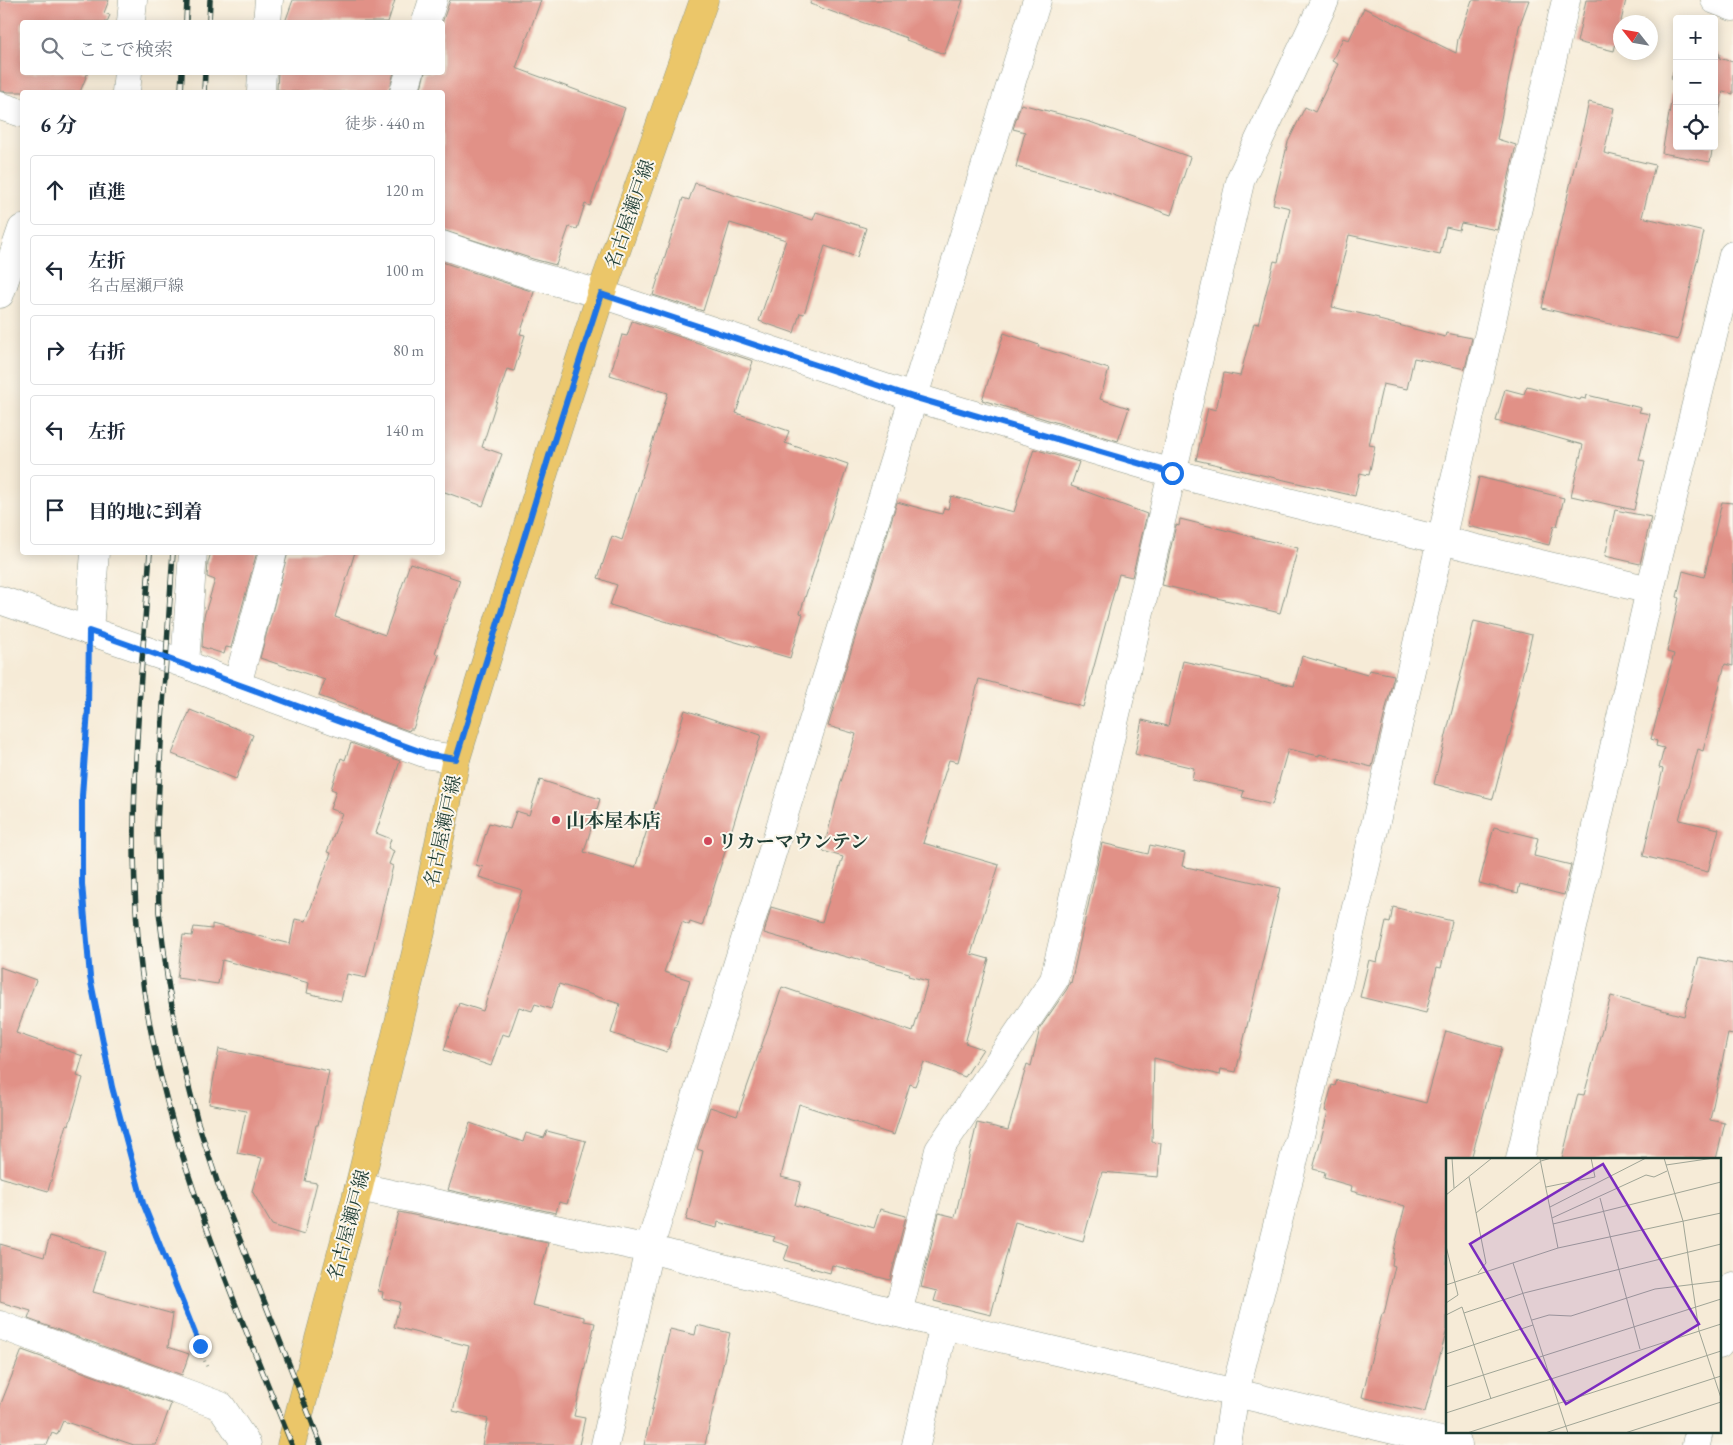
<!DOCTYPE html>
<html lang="ja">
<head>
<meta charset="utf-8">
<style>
	:root { --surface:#fff; --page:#f6f6f7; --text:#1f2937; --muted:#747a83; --line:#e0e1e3 }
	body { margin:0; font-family:"EB Garamond","Noto Serif JP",serif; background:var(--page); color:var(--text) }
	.controls { position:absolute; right:15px; top:15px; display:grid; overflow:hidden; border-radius:5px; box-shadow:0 2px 12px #0003 }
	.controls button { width:45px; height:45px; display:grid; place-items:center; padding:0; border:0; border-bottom:1px solid var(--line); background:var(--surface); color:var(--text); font:25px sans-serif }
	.compass { position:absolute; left:1613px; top:15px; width:45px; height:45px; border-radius:50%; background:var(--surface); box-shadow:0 2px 12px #0003; rotate:301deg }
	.stop { position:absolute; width:15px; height:15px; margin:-11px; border:4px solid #1a73e8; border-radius:50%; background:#fff }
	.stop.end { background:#1a73e8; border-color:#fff; box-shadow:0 1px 5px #0008 }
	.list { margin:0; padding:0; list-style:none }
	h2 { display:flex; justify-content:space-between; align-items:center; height:65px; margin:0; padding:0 20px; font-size:21px }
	h2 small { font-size:16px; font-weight:400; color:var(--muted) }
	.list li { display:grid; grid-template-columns:32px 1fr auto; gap:15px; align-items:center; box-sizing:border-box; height:70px; margin:0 10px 10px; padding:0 10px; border:1px solid var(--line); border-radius:5px }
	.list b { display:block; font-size:19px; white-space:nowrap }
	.list p { margin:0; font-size:16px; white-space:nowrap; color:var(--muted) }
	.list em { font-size:16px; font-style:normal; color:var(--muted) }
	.icon { flex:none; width:28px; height:28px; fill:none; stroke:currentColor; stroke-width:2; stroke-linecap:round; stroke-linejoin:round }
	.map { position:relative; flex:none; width:1733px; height:1445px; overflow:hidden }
	.search { position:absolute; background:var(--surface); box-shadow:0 2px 12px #0003; left:20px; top:20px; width:425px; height:55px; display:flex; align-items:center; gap:12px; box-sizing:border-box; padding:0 18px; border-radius:5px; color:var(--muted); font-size:19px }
	.panel { position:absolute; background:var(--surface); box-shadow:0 2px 12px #0003; left:20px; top:90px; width:425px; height:465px; border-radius:5px }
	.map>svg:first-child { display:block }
	.building { fill:#e19187 }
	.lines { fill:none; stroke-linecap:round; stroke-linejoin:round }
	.minor-casing { stroke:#8a9486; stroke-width:29 }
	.major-casing { stroke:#8a9486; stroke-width:29 }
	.path { stroke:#8a9486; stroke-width:3; stroke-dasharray:1 4; stroke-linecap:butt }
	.minor { stroke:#fff; stroke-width:28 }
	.major { stroke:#ebc669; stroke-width:28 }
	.rail-casing { stroke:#1f3d34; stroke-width:5.5 }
	.rail { stroke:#fbf7ec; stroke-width:4; stroke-dasharray:11; stroke-linecap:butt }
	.route { stroke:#1a73e8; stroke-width:6 }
	.poi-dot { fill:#d1495b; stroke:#fbf7ec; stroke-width:2 }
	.labels { text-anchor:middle; stroke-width:4; stroke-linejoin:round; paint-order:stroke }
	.street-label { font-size:19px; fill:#1f3d34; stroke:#fbf7ec }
	.poi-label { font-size:19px; font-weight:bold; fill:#1f3d34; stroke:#fbf7ec; text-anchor:start }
	.inset-road { fill:none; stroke:#a0a596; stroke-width:1 }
	.view { fill:#7b2cbf; fill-opacity:0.15; stroke:#7b2cbf; stroke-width:2.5 }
	.inset-edge { fill:none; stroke:#1f3d34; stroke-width:2.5 }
</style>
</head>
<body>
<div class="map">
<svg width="1733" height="1445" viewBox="0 0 1733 1445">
	<rect width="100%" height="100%" fill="#fbf7ec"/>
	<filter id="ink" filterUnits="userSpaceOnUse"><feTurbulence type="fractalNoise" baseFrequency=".02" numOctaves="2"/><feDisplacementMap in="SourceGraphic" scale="10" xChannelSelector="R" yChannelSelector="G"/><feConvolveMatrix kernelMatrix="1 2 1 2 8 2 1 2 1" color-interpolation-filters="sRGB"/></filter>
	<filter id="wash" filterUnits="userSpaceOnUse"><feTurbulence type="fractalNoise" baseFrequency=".0096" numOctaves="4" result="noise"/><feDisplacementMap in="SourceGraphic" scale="20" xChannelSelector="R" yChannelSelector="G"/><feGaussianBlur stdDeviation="1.12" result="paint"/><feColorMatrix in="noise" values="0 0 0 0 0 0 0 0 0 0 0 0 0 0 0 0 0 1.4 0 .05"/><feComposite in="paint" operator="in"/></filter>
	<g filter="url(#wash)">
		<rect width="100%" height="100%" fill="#f6ebd7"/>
		<g id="blocks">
			<g class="building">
				<polygon points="0,0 109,0 104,13 110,15 107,22 22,22 22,72 88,72 80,92 9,92 0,91"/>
				<polygon points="293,0 395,0 388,22 285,22"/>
				<polygon points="450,0 541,0 516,68 625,108 590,206 585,204 577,229 569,227 556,265 533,259 442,230 442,92 420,92 425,72 442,72 442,23"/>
				<polygon points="811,0 963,0 944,54 906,40 907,38 810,4"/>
				<polygon points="1472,0 1529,0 1519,27 1497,139 1516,145 1497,230 1461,223 1459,230 1446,227 1440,255 1349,235 1332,307 1379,318 1379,320 1445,337 1446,333 1472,338 1465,369 1414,358 1407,389 1383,384 1369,445 1375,446 1369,475 1360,473 1355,496 1196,460 1208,408 1216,410 1224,373 1240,376 1254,323 1258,324 1274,261 1278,262 1290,208 1273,204 1288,142 1305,107 1315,112 1338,64 1332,61 1343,38 1349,40 1364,8 1456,53 1458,39"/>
				<polygon points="1586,0 1626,0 1614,51 1577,42"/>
				<polygon points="1714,53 1720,54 1719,58 1733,62 1733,94 1723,91 1714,138"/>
				<polygon points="1677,57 1677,146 1713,146 1710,162 1662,153 1675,80 1671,79"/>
				<polygon points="278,72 394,72 389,92 287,92 277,89"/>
				<polygon points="1589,102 1614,108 1604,153 1655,165 1642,217 1704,232 1678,340 1542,308"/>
				<polygon points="1021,104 1090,122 1190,157 1171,215 1090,187 1016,167 1025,132 1013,129"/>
				<polygon points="695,183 813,220 816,212 866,228 857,257 825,246 804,314 800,313 794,333 759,321 786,240 730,223 703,311 653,295 683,198 689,200"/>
				<polygon points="442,262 534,292 520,334 525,335 514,371 507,369 482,447 502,454 483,506 442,491"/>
				<polygon points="632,321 753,361 736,413 789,431 785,443 848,464 800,613 803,614 790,658 610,605 617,585 598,578 612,536 622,540 668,393 610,375 622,335 627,336"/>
				<polygon points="1004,333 1039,345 1038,347 1109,369 1100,399 1129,408 1118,441 982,400"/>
				<polygon points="1527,386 1580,400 1581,398 1586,399 1587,395 1641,408 1639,412 1650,414 1639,460 1645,461 1634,510 1571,496 1583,445 1496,421 1505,389 1524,394"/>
				<polygon points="1034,449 1079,462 1071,486 1147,514 1132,577 1119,574 1083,707 979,679 958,762 949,760 923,843 999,865 971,954 989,959 965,1043 983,1049 965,1077 924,1062 915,1086 910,1084 894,1135 799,1104 781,1177 801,1182 795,1205 874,1228 880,1209 906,1216 890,1280 832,1265 830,1273 784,1260 789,1246 773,1241 775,1237 718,1222 717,1228 686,1220 703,1151 697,1149 710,1107 737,1116 782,987 913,1032 928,981 908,976 909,973 851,957 850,958 764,933 771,907 822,922 843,857 823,851 841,782 856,734 828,726 897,502 942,514 944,508 948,509 951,496 1014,512"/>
				<polygon points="1479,477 1564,498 1557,526 1554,526 1549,545 1468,526"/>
				<polygon points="1722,502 1733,503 1733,666 1725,664 1703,751 1698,749 1679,820 1719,829 1708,872 1643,856 1663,769 1659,768 1664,748 1656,746 1657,741 1651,739 1674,654 1667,652 1679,598 1677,597 1683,571 1704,577"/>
				<polygon points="1615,510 1651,517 1640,564 1605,556"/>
				<polygon points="1180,519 1298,548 1280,613 1162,585 1176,525 1179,526"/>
				<polygon points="211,552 257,552 231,648 226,647 224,654 202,647 204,616 215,580 207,577 208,563"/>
				<polygon points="288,552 355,552 335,617 385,635 410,563 460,580 435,653 439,655 413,729 410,729 409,731 360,713 361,711 319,696 325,680 260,658"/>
				<polygon points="1474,621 1532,635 1511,722 1513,722 1493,799 1434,784"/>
				<polygon points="1302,656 1367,675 1369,670 1394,675 1372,767 1319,754 1319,756 1288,749 1272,805 1242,797 1244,791 1192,780 1194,768 1135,754 1142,720 1168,726 1183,661 1294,686"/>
				<polygon points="190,710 253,735 236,779 172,754"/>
				<polygon points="685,710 761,735 702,926 690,922 689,925 682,922 664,972 690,980 667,1052 611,1033 620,1004 559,984 551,1009 535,1004 532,1011 519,1007 509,1036 502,1034 491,1066 444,1050 459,1003 483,1011 522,890 479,877 483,867 476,865 489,823 510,829 516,811 529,815 540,780 600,799 584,852 635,868"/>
				<polygon points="351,743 400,761 376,833 391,839 388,848 394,851 389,864 393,866 366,978 347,974 341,1001 307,993 309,983 222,960 218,984 177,978 183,935 192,936 194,927 212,929 212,924 290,944 295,919 306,921 331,853 327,852 342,813 330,809 336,791 331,789 341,758 345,760"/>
				<polygon points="1494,827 1538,838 1534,856 1571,865 1564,895 1520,884 1518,893 1479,883"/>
				<polygon points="1102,843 1148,854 1150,845 1185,853 1182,866 1280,888 1236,1072 1221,1069 1220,1075 1154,1058 1152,1142 1161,1143 1158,1177 1102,1172 1083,1241 1015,1222 991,1315 934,1301 937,1291 921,1287 939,1213 955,1217 977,1123 1008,1130 1027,1064 1031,1066 1040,1028 1067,989 1070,982 1071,983"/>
				<polygon points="1393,907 1452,921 1441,968 1437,967 1426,1013 1360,997 1369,960 1377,962 1386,922 1390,923"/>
				<polygon points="1699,957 1733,964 1733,1035 1728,1034 1710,1120 1725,1123 1716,1159 1562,1159 1578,1094 1584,1095 1611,996 1684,1016"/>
				<polygon points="0,967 36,980 16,1033 83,1056 77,1076 83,1078 69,1125 67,1124 48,1191 0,1177"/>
				<polygon points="1446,1031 1502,1047 1471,1159 1447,1159 1447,1329 1425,1412 1362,1397 1382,1314 1384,1314 1395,1266 1392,1265 1394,1250 1405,1206 1351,1191 1352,1186 1324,1178 1325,1172 1313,1169 1328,1112 1325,1111 1332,1085 1335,1086 1337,1080 1426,1103"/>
				<polygon points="219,1049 329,1071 318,1125 316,1125 305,1181 317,1183 304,1235 272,1225 252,1191 262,1158 237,1153 246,1111 209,1104"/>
				<polygon points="470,1123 523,1142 526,1133 544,1138 547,1131 586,1141 567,1204 559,1202 556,1213 448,1190"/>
				<polygon points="399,1212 548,1243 532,1305 584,1317 584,1321 595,1323 574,1416 585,1418 579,1445 482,1445 488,1419 453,1411 469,1346 394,1327 400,1302 382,1298 383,1292 378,1291"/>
				<polygon points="50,1236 105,1252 93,1292 173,1314 168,1347 189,1354 182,1375 28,1319 31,1311 0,1302 0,1244 44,1257"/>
				<polygon points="697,1325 730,1333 705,1445 644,1445 670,1329 695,1335"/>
				<polygon points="22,1350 171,1404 156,1445 134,1445 63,1421 57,1435 52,1433 47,1445 0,1445 0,1406"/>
			</g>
		</g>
	</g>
	<g filter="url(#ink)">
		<use href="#blocks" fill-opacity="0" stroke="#8a9486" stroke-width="1"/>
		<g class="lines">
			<g class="minor-casing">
				<g id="minor">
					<polyline points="1715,0 1733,7"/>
					<polyline points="131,22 133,0"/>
					<polyline points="267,22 269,0"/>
					<polyline points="426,22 433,0"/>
					<polyline points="126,92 128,72"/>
					<polyline points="261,92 262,72"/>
					<polyline points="404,92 410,72"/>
					<polyline points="0,106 22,113"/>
					<polyline points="442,245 528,274 601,294 913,397 1172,473 1440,540 1650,590"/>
					<polyline points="0,294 22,229"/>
					<polyline points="0,600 185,664 237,685 430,755 456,759"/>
					<polyline points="89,631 95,552"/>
					<polyline points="185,664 193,552"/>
					<polyline points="237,685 273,552"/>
					<polyline points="1520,1159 1650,590 1733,255"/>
					<polyline points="359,1187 649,1249 944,1325 1458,1445"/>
					<polyline points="898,1313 939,1150 1054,980 1241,178 1325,0"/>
					<polyline points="0,1325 221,1406 247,1445"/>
					<polyline points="1719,1345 1733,1286"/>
					<polyline points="605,1445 649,1249 1037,0"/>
					<polyline points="916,1445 944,1325"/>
					<polyline points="1227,1445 1235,1392 1339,981 1566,0"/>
					<polyline points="1696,1445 1699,1431"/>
				</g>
			</g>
			<g class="major-casing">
				<polyline id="major" points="291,1445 359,1187 421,932 456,759 550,453 601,294 704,0"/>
			</g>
			<polyline class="path" points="88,664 82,796 82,884 90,977 112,1087 143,1203 207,1367"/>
			<use href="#minor" class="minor"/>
			<use href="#major" class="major"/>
			<g class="rail-casing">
				<g id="rail">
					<polyline points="186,22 187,0"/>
					<polyline points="209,22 210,0"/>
					<polyline points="181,92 182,72"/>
					<polyline points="204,92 205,72"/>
					<path d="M150,552C140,697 123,845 144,990C167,1149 233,1297 292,1445"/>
					<polyline points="173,552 162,721 157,827 159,912 168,983 180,1052 198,1123 218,1184 321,1445"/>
				</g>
			</g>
			<use href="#rail" class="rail"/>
		</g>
	</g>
	<g class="lines" filter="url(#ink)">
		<path class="route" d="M200,1346L143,1203L112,1087L90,977L82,884V796L88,710L89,631C204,670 316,714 430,755L456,759L550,453L601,294L913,397L1172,473"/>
	</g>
	<g class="poi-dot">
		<circle cx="556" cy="820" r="5"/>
		<circle cx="708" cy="841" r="5"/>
	</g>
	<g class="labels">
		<g class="street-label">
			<text transform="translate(629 214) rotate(-71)" y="7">名古屋瀬戸線</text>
			<text transform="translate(442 831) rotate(-78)" y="7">名古屋瀬戸線</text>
			<text transform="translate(348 1225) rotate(-75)" y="7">名古屋瀬戸線</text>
		</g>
		<g class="poi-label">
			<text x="566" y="827">山本屋本店</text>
			<text x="718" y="848">リカーマウンテン</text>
		</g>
	</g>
	<g transform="translate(1446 1158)">
		<rect width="275" height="275" fill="#f6ebd7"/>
		<path class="inset-road" d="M6,0L8,30M145,0L149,19M218,0L237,63L253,173L275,240M94,1L112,90M220,7L268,0M23,19L40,105L32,115M100,29L149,19M0,37L46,0M154,40L194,191M104,49L200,0M30,55L95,3L105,0M106,60L200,17L208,19L221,13M107,66L275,24M0,88L12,137L0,145M67,105L122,275M0,127L112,90L275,55M18,155L78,135L275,86M0,157L16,149L45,241M86,162L103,157L125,158L209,131L275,123M0,196L87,167M0,229L275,141M0,255L275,166M21,275L275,193M99,275L275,218M179,275L275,244"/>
		<path class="view" d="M157,6L253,166L120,246L24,86Z"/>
		<rect width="275" height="275" class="inset-edge"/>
	</g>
</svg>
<div class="controls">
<button>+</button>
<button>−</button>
<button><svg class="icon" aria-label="locate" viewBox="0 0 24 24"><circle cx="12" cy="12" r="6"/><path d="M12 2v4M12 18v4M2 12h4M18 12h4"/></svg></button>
</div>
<svg class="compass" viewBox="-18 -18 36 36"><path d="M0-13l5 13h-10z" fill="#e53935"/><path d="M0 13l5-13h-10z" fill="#747a83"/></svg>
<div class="stop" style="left:1172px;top:473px"></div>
<div class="stop end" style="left:200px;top:1346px"></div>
<div class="search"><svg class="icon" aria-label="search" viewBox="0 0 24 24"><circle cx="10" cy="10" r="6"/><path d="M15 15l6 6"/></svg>ここで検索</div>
<section class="panel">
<h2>6 分<small>徒歩 · 440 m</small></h2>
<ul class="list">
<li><svg class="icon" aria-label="ahead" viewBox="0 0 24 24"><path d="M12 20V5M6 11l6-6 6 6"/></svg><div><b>直進</b></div><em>120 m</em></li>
<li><svg class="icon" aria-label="left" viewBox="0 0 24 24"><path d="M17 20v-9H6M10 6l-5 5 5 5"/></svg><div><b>左折</b><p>名古屋瀬戸線</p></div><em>100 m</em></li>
<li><svg class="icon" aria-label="right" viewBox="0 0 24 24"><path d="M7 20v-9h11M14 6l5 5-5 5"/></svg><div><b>右折</b></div><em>80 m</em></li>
<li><svg class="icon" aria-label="left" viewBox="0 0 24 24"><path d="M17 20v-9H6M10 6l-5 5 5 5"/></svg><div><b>左折</b></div><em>140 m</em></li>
<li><svg class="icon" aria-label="arrive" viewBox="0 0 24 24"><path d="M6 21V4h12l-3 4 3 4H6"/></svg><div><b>目的地に到着</b></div></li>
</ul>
</section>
</div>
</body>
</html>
